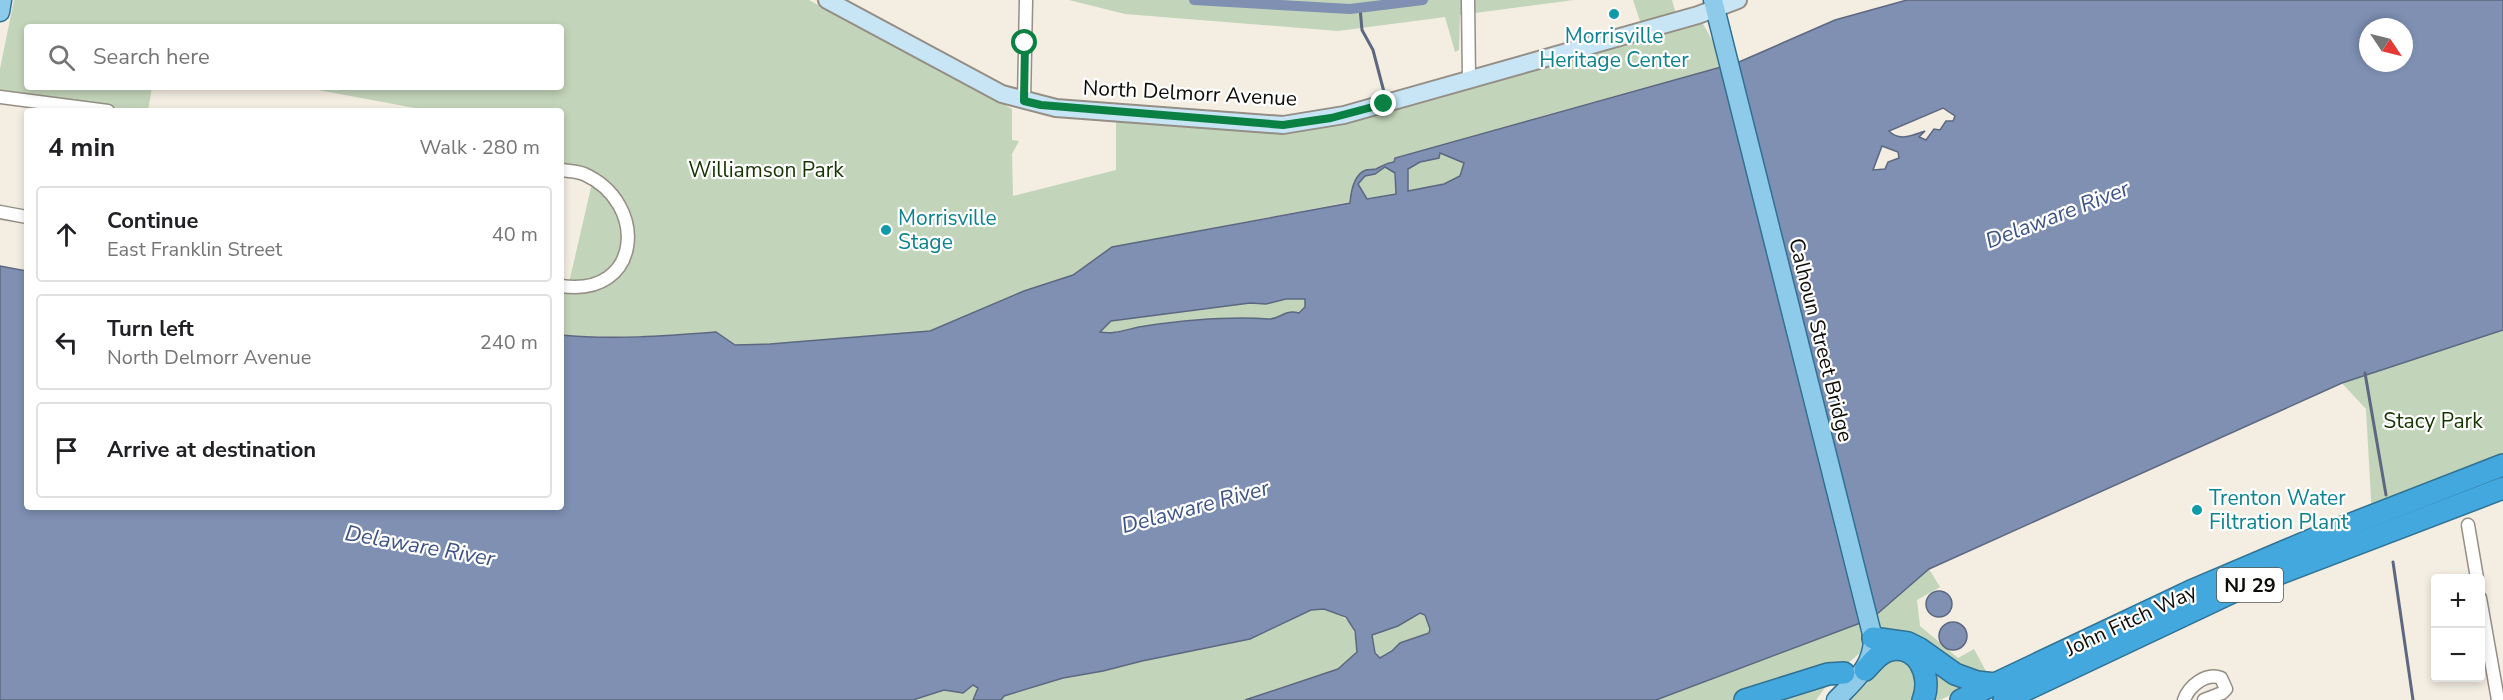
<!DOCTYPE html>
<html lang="en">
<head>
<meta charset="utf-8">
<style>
	:root { --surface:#fff; --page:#f2f2f2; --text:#202124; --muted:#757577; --line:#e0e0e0 }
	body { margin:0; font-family:"Nunito Sans",sans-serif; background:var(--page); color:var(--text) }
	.controls { position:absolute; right:18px; bottom:18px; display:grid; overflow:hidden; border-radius:6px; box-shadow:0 3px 9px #0003 }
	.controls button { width:54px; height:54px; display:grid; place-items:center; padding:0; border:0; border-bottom:2px solid var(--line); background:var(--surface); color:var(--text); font:30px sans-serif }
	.compass { position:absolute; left:2359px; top:18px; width:54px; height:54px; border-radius:50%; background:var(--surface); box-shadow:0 3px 9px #0003; rotate:125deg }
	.stop { position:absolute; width:18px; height:18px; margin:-14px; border:4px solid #0b8043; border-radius:50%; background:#fff }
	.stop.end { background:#0b8043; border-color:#fff; box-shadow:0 2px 6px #0008 }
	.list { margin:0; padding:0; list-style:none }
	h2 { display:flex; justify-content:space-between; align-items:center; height:78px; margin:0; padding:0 24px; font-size:26px }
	h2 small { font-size:20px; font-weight:400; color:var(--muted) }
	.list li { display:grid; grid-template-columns:39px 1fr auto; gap:18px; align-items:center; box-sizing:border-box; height:96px; margin:0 12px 12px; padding:0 12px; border:2px solid var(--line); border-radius:6px }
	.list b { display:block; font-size:22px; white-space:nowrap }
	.list p { margin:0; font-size:20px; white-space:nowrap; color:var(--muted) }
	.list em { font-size:20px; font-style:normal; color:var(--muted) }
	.icon { flex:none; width:33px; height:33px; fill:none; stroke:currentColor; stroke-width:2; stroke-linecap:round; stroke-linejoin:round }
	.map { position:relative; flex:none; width:2503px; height:700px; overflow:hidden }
	.search { position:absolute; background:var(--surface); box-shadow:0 3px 9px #0003; left:24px; top:24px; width:540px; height:66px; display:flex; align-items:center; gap:15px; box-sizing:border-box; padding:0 21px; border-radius:6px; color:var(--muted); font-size:22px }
	.panel { position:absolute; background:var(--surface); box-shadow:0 3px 9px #0003; left:24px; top:108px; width:540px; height:402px; border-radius:6px }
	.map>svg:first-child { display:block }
	.green { fill:#c2d4b9 }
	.water { fill:#7f90b3; stroke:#5d6880; stroke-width:1.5; fill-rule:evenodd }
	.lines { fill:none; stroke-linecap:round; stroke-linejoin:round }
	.stream { stroke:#5d6880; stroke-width:3 }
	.canal { stroke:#7f90b3; stroke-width:10 }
	.minor-casing { stroke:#948e85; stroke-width:15 }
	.secondary-casing { stroke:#948e85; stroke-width:20 }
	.primary-casing { stroke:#307192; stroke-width:21 }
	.motorway-casing { stroke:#307192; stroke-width:24 }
	.minor { stroke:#fff; stroke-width:12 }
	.secondary { stroke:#c7e5f5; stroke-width:16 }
	.primary { stroke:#8ecbeb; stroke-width:18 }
	.motorway { stroke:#43a8dd; stroke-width:21 }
	.route { stroke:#0b8043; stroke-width:8 }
	.culture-dot { fill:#0f9aa8; stroke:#fff; stroke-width:2 }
	.labels { text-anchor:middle; stroke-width:4.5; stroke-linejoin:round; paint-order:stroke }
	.shield { fill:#fff; stroke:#565552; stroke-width:1.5 }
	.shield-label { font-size:20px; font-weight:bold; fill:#0e0c08 }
	.culture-label { font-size:21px; fill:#0d838f; stroke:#fff; text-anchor:start }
	.street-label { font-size:21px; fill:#0e0c08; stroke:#fff }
	.park-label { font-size:21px; fill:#153300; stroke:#fff }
	.water-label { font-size:22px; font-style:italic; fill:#3e5486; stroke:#fff }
</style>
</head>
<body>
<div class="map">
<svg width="2503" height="700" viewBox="0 0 2503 700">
	<rect width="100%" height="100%" fill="#f4ede2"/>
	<g class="green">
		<path d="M14,0H809L1012,109V140L1019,141L1012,154L1013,196L1116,170V113L1271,124L1379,105L1698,15L1726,65L1535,118L1511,142L1479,166L1444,184L1112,247L1073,275L1024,291L930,331L770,344L735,345L716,332C665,336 613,340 561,334V286L568,287L593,179L561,173V111H431L302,87H561V27H27V87H152L148,111H109L0,93V69Z"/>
		<polygon points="1069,0 1574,0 1460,15 1459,50 1455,52 1445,17 1338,31 1125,14"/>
		<polygon points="1633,0 1672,0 1676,14 1641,24"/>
		<path d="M1286,299H1306L1305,307L1299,313C1284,309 1281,320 1269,319C1228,316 1185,319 1145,326C1129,328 1115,334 1099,332L1111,321L1250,303L1266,304Z"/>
		<polygon points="2503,330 2503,465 2372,516 2366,409 2339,380"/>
		<polygon points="1929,569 1940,587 1917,600 1920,626 1958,658 1974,649 1988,675 1978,675 1886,637 1861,652 1840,670 1804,677 1733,700 1656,700 1876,615"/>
		<path d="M1324,609C1352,619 1354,623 1357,652L1338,669L1245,700H1001L1004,696L1063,678L1103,671L1142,661L1250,639L1311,610Z"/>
		<polygon points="1419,613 1425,615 1430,629 1429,633 1400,643 1393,651 1380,659 1375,653 1372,635 1398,626"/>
		<polygon points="1895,659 1908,663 1919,675 1916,700 1849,700 1879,665"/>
		<polygon points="1929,661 1971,685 1940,700 1931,700"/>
		<polygon points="1833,677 1816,700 1771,700"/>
		<polygon points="973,684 978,688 973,700 913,700 916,697 944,690 963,693"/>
	</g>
	<g class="water">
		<path d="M1907,0H2503V330L2342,383L1929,569L1876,615L1863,622L1656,700H1245L1338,669L1357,652L1355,631L1346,617L1324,609L1311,610L1250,639L1142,661L1103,671L1063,678L1004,696L1001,700H973L978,688L973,685L963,693L944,690L913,700H0V266L27,271V507H561V335C613,340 665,336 716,332L735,345L770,344L930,331L1024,291L1073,275L1112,247L1350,203C1351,191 1354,174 1366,170C1369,169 1373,170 1376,169C1383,166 1385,163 1394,162L1395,158L1739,62L1835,20ZM2368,27H2404V63H2368ZM1943,108L1955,116L1953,121H1946L1940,130L1934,129L1926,140L1919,137L1925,131C1914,135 1899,142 1889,131ZM1882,146L1898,152L1899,158L1888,162L1885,169L1873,170ZM1440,153L1464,163L1460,176L1444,184L1408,191V169L1420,162L1439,158ZM1385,167L1395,173L1396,194L1367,199L1358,184L1365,176L1375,174ZM1286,299H1305V307L1299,313C1284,309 1281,319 1269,319C1228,316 1186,320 1145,326C1130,328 1115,335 1100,332L1111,321L1250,303L1266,304ZM1420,613L1425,615L1430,629L1429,633L1400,643L1392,651L1380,658L1375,653L1372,635L1398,626Z"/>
		<circle cx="1939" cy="604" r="13"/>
		<circle cx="1953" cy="636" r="14"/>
	</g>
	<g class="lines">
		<g class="stream">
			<polyline points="1360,8 1362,30 1373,50 1384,92"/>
			<polyline points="2365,373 2386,495"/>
			<polyline points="2393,562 2413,700"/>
		</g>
		<polyline class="canal" points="1194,0 1350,9 1423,0"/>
		<g class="minor-casing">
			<g id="minor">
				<polyline points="1468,0 1469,79"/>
				<polyline points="0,97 108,111"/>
				<polyline points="1024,101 1026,0"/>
				<path d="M561,170C568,171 577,171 584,174C649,203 642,298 561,286"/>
				<polyline points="0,212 27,217"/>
				<polyline points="2468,525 2477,578"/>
				<polyline points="2480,598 2498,700"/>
				<path d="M2184,700C2189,686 2206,672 2221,678L2226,689L2222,693L2204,700"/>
			</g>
		</g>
		<g class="secondary-casing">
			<polyline id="secondary" points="827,0 1002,94 1056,108 1283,125 1344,115 1698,15 1738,0"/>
		</g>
		<g class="primary-casing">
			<g id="primary">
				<path d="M1713,0L1873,638C1873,667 1854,681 1836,700"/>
				<polyline points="0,12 2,0"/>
			</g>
		</g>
		<g class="motorway-casing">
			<g id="motorway">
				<polyline points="1873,638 1908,643 1920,649 1955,674 1977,682 1995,684"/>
				<path d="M1865,670C1871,664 1878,654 1887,651C1917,641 1933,676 1923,700"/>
				<polyline points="1745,700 1828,674 1844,673"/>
				<polyline points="1961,700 2191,591 2323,535 2503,465"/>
				<polyline points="2004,700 2239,589 2503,488"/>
			</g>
		</g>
		<use href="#minor" class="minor"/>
		<use href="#secondary" class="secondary"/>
		<use href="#primary" class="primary"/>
		<use href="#motorway" class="motorway"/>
	</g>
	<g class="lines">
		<polyline class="route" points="1025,43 1024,101 1041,105 1283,125 1331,118 1384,104"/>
	</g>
	<g class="culture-dot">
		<circle cx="1614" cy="14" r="6"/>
		<circle cx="886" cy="230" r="6"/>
		<circle cx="2197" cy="510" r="6"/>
	</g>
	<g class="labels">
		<rect class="shield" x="2217" y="568" width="66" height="34" rx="4.5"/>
		<g class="shield-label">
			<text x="2250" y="592">NJ 29</text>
		</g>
		<g class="culture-label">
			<text x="1614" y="43" text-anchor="middle">Morrisville<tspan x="1614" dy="24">Heritage Center</tspan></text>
			<text x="898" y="225">Morrisville<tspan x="898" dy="24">Stage</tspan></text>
			<text x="2209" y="505">Trenton Water<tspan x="2209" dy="24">Filtration Plant</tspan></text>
		</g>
		<g class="street-label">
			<text transform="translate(1190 93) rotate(3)" y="7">North Delmorr Avenue</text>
			<text transform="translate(1821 340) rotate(76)" y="7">Calhoun Street Bridge</text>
			<text transform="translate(2131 620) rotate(-25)" y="7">John Fitch Way</text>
		</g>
		<g class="park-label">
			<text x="766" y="177">Williamson Park</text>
			<text x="2433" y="428">Stacy Park</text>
		</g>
		<g class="water-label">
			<text transform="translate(2057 214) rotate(-21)" y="8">Delaware River</text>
			<text transform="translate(1195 506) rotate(-15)" y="8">Delaware River</text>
			<text transform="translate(420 545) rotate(10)" y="8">Delaware River</text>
		</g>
	</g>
</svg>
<div class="controls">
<button>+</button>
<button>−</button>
</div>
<svg class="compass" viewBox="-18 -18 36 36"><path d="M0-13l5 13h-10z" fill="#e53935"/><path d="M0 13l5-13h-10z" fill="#757577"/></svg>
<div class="stop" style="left:1025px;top:43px"></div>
<div class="stop end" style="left:1384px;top:104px"></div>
<div class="search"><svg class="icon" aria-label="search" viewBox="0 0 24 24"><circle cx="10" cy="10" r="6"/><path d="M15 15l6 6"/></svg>Search here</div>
<section class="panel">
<h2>4 min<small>Walk · 280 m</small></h2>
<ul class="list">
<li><svg class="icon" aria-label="ahead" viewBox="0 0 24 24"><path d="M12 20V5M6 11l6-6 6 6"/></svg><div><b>Continue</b><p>East Franklin Street</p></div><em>40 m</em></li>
<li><svg class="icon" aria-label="left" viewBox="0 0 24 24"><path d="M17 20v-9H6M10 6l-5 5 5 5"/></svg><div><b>Turn left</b><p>North Delmorr Avenue</p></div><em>240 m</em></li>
<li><svg class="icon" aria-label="arrive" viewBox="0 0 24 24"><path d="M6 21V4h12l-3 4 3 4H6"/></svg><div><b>Arrive at destination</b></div></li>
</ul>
</section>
</div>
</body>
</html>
